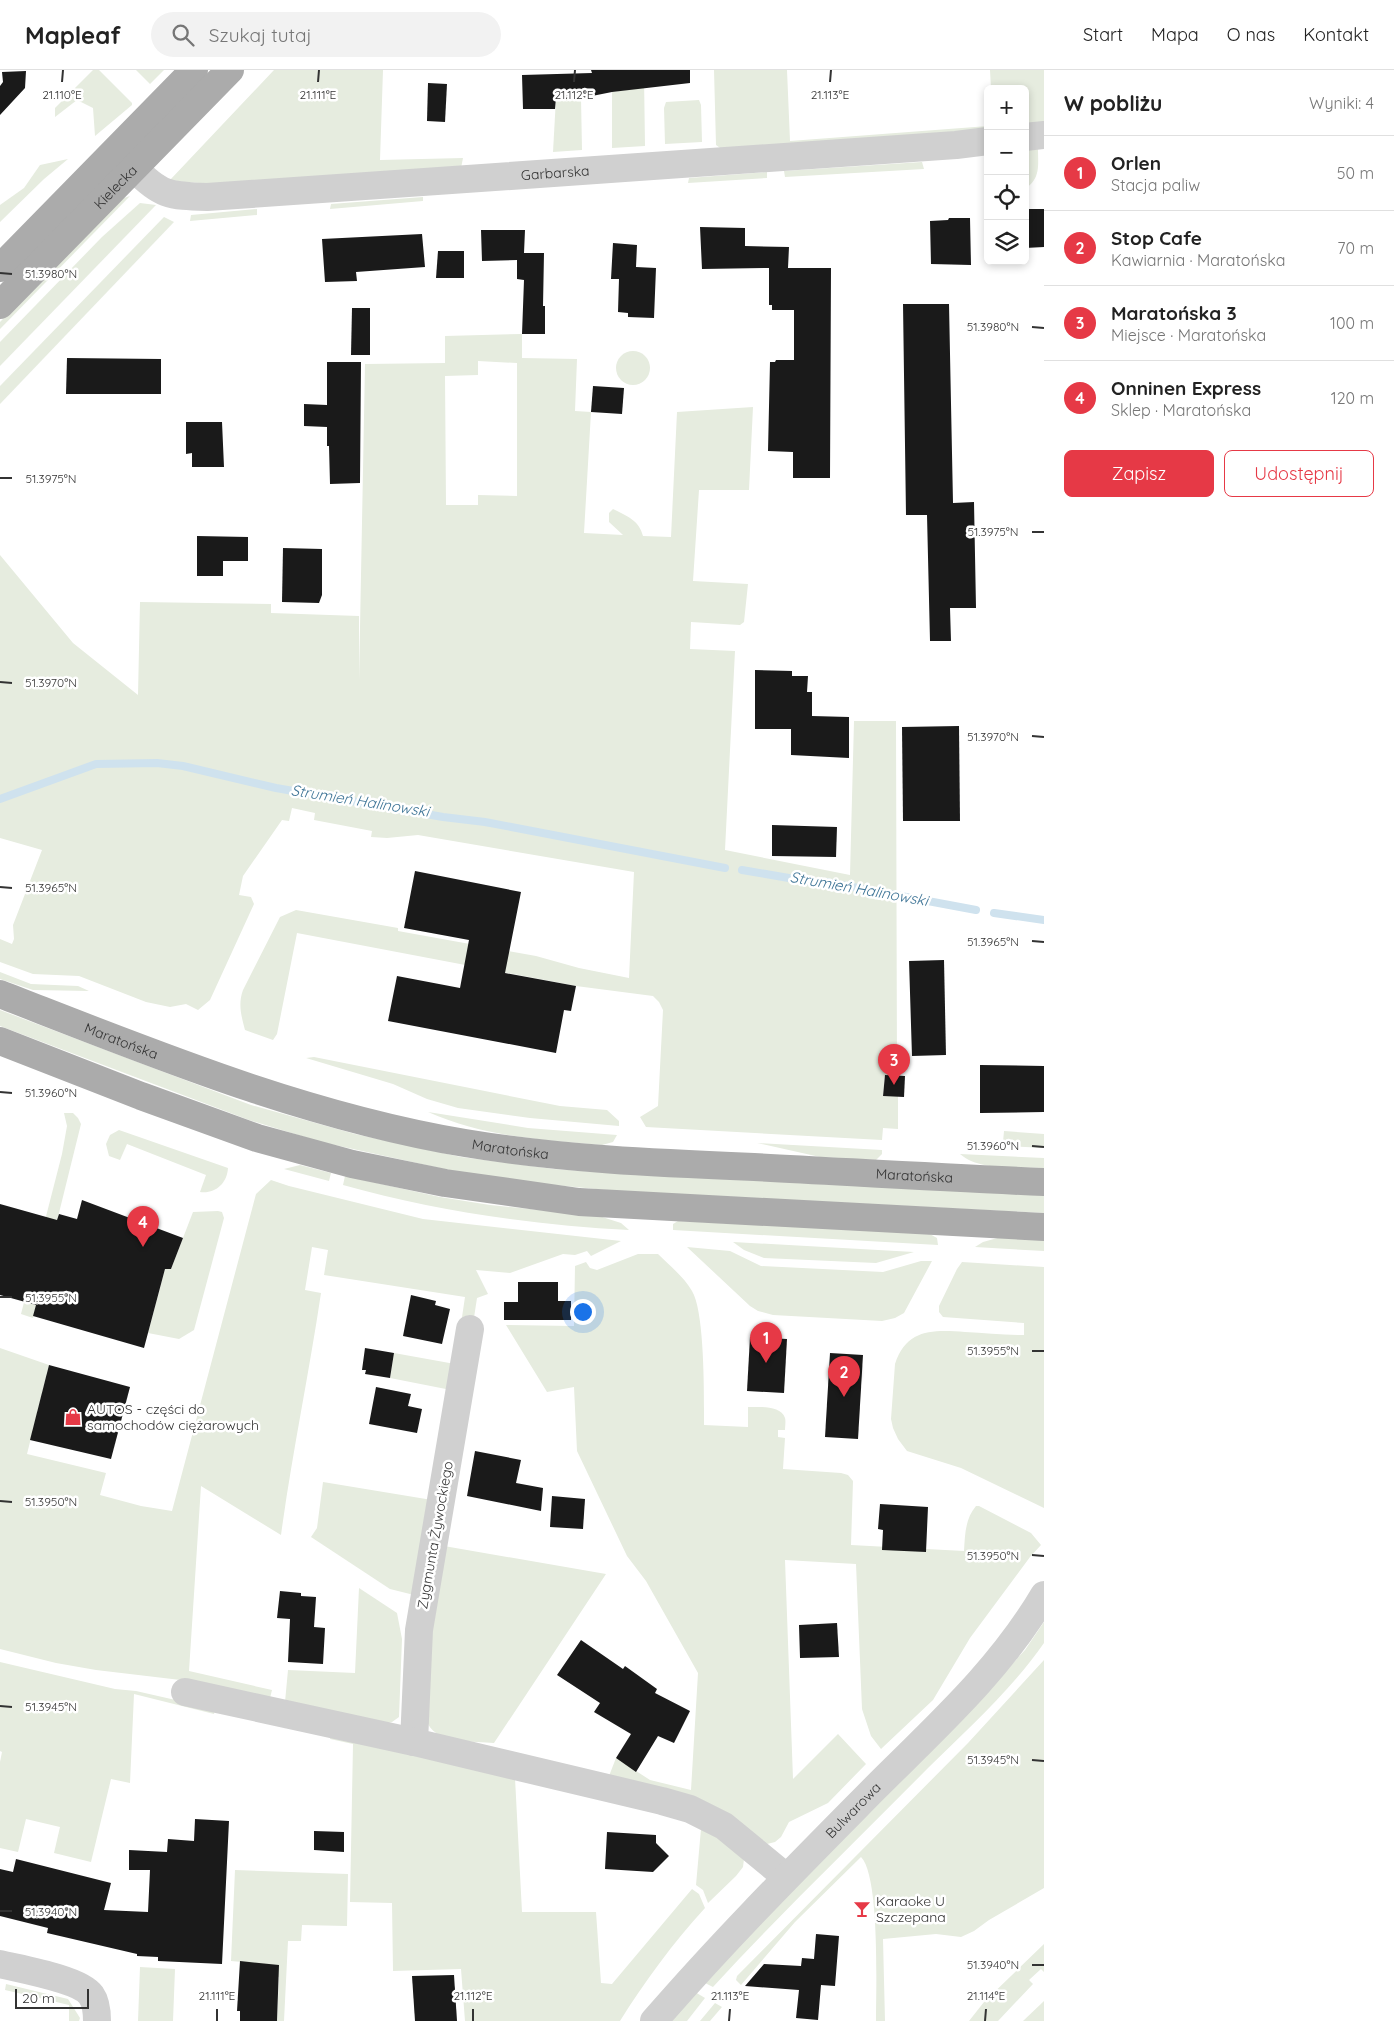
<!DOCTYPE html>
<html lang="pl">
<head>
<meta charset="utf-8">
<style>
	:root { --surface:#fff; --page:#f2f2f2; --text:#222; --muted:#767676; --line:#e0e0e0; --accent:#e63946 }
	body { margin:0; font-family:Quicksand,sans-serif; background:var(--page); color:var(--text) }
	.controls { position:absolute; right:15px; top:15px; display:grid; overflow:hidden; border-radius:8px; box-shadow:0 2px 8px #0003 }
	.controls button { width:45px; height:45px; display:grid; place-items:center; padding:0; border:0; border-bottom:1px solid var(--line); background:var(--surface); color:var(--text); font:25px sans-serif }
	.scale { position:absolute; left:15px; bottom:12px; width:74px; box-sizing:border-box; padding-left:5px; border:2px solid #333; border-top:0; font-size:14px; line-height:18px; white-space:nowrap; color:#333; -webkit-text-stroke:4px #fff; paint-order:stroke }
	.you { position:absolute; left:582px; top:1241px; width:18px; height:18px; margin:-12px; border:4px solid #fff; border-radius:50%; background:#1a73e8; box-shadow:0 0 0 8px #1a73e833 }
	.badge { display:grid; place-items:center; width:32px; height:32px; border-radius:50%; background:var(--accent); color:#fff; font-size:16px; font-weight:700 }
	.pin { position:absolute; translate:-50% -41px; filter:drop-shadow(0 1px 2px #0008) }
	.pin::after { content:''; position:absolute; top:26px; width:18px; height:15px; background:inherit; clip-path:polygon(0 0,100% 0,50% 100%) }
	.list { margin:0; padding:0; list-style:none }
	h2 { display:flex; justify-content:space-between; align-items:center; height:65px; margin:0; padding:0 20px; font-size:21px }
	h2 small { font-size:16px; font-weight:400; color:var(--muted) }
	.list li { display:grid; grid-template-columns:32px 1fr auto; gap:15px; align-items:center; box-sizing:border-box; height:75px; padding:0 20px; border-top:1px solid var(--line) }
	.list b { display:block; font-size:19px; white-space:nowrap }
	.list p { margin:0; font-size:16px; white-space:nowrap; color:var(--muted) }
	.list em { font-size:16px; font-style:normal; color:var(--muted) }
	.actions { display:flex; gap:10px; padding:15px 20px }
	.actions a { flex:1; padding:11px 0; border:1px solid var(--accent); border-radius:8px; text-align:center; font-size:18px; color:var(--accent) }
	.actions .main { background:var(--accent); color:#fff }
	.icon { flex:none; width:28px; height:28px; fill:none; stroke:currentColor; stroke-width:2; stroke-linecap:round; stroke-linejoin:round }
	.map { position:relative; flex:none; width:1044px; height:1951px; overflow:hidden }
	header { display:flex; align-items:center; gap:30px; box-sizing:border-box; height:70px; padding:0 25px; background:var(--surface); border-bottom:1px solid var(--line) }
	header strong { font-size:24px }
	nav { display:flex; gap:28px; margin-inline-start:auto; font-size:18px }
	.search { width:350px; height:45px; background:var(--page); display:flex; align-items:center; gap:12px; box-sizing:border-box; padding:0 18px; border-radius:28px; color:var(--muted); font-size:19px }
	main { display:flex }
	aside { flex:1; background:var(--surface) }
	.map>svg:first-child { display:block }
	.green { fill:#e6ecdf; fill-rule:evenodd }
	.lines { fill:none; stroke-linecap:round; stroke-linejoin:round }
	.stream { stroke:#cfe2ee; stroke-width:8 }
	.building { fill:#1a1a1a }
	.minor { stroke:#d0d0d0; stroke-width:28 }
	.major { stroke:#ababab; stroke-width:28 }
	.ticks { fill:none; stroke:#333; stroke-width:2 }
	.labels { text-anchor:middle; stroke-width:5; stroke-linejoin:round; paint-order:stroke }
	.street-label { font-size:14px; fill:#333; stroke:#fff }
	.poi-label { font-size:14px; fill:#333; stroke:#fff; text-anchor:start }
	.water-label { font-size:15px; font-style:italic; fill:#3f7597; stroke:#fff }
	.ticks-label { font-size:12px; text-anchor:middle; fill:#333; stroke:#fff; stroke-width:5; stroke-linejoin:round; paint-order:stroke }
</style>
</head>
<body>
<header>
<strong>Mapleaf</strong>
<div class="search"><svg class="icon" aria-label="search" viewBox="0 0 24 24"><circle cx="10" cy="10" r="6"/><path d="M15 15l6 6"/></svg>Szukaj tutaj</div>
<nav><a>Start</a><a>Mapa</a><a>O nas</a><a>Kontakt</a></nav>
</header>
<main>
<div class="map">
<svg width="1044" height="1951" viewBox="0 0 1044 1951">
	<rect width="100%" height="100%" fill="#fff"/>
	<g class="green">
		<polygon points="93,0 99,0 132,33 132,35 95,66 93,38 77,30 55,47 55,38"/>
		<polygon points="136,0 164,0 150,14"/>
		<polygon points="274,0 383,0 380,90 463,88 461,98 235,115 184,112 170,110"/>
		<polygon points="714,0 787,0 790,71 988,56 988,63 723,80 716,75"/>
		<polygon points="990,0 1044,0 1044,55 1025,57 1025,19 991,19"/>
		<polygon points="644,6 645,76 612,78 612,22 626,20 625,7"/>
		<polygon points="556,28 581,28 582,80 553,82"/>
		<polygon points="699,30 701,35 702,72 665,74 664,38 666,32"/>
		<path d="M1038,78C1038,96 1041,108 1025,119V80Z"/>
		<polygon points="68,89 44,109 0,152 0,135 24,118 40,95"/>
		<polygon points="922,92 924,99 785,107 784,101"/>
		<polygon points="767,102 767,108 688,113 689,108"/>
		<polygon points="130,126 0,259 0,252 115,135 124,128"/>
		<polygon points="423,127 423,131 330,139 331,134"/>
		<polygon points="140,133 156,135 0,296 0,272 102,167"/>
		<polygon points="257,139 257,145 190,151 191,145"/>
		<polygon points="164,147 174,152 0,334 0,316"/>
		<path d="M522,264V288L577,289L575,341L591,342L584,463L623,465L609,452V443L613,439C627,446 639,450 643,466L671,467L677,342L753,337L749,420H699L693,511L748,514L744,552L740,555L691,552L690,579L735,581L725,780L850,805L854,651H896L897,1005H885L883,1025L898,1026V1059L883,1058L882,1070L646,1057L640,1047L658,1036L663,940L659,932L653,926L576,916L297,863L277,964L273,970L245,960C241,945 238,934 243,920L280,847L296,840L398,858V861L536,886L579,898L629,908L634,802L418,765L387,768L371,767L372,761L314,750L315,743L292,738L289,751L282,750L243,806L239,825L251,827L254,834L210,930L198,940L186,934L170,937L146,932L79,906L33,904L0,892V869L12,874L14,869L13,855L42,780L0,768V485L73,573L138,625L140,532L271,534V543L359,546V611L365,294L445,293V266ZM478,291L517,293V426L478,425V435H446L445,306L478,305Z"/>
		<circle cx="633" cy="298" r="17"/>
		<polygon points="0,902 31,914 78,916 89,921 33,920 0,909"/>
		<polygon points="0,940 251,1035 355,1064 461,1087 554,1099 625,1104 1044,1125 1044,1143 617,1121 544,1114 458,1102 321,1072 249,1050 0,956"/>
		<polygon points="314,987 560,1036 607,1040 619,1051 619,1056 530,1048 458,1038 427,1029 393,1014 306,988"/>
		<path d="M428,1042L528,1058L617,1065L613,1072L602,1075C542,1070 485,1067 428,1042Z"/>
		<polygon points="64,1043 73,1043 78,1048 81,1054 33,1248 21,1244 62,1084 67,1056"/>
		<path d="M119,1060L228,1098C227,1114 215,1124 200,1122L206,1105L127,1074L120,1090L109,1086L106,1074L110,1065Z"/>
		<polygon points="1004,1061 1044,1064 1044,1078 1007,1076 1003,1072"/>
		<polygon points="757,1073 882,1080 882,1084 876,1090 820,1087"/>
		<path d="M960,1084L1044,1088V1098C1018,1097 979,1101 960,1084Z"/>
		<polygon points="300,1095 331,1103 329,1111 284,1099"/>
		<path d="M345,1106L440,1127L490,1135L599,1146L621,1153L629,1160C533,1155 436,1141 343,1115Z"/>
		<path d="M271,1110L289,1116L423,1149L621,1171L591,1186L587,1181L575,1185L563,1184L510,1203L476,1200L488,1224L477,1228L473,1254L458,1274L465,1227L324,1205L328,1180L312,1177L305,1220L321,1223C309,1304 292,1384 281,1465L201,1416L189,1601L272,1620L270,1628L189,1611L96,1600L56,1593L0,1579V1278L49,1295L27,1384L106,1403L100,1425L141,1436L172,1441L256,1124Z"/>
		<polygon points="218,1141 222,1142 224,1148 194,1260 179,1269 148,1263 165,1199 171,1199 193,1142"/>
		<polygon points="678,1151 928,1163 937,1168 938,1175 673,1160 673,1154"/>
		<polygon points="1001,1167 1044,1170 1044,1181 975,1177 983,1172"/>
		<polygon points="733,1172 914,1182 876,1193 764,1188 744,1180"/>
		<polygon points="687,1177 730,1181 761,1196 883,1202 921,1191 932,1191 904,1243 895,1248 882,1251 773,1245 758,1241 750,1236"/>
		<path d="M638,1184H658C669,1195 684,1207 692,1221C705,1242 704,1327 704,1355L748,1357V1337C759,1337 781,1335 785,1348C786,1351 785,1357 785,1360H778V1367L785,1368L783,1399L841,1403L848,1405L853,1411L851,1475L964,1481C965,1465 965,1449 976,1436H979L1031,1463L1041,1475L1030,1487L970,1568L933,1630L881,1679L871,1666L862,1639L856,1494L785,1490L793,1709L838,1664L866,1694L828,1733L789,1752L781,1767L775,1772L767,1774L609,1706L616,1688L650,1710L691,1720L698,1603L646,1511L627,1486L577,1381L574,1317L547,1322L506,1255L574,1256L575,1196L586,1192L590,1198L597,1200Z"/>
		<path d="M962,1192L1044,1197V1438L961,1398L907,1381L898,1369L893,1358L891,1349L895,1294C907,1258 934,1260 965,1262C985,1263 1005,1265 1024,1265V1253L943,1247L939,1242V1236L957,1199Z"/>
		<polygon points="394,1283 455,1294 451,1320 390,1308"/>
		<polygon points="323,1412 432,1430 414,1525 390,1519 311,1467 317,1458"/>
		<path d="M444,1476L606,1504L494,1673C475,1671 438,1674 428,1654V1573Z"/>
		<polygon points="359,1518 397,1543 402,1569 399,1647 392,1652 383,1654 285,1632 288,1600 355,1603"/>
		<path d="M1044,1552V1573C1013,1618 967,1660 928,1698C856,1771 782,1842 713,1917L703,1912L1003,1604L1025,1580Z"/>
		<path d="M1044,1590V1818L989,1850L974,1861L961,1867L936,1864L883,1869L885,1951H876C876,1920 880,1806 861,1787L795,1852L741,1915L736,1910L737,1906L968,1673Z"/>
		<polygon points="0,1592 115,1619 136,1621 215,1639 214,1644 134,1624 130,1713 111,1709 91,1792 54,1783 60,1757 26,1749 18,1782 0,1778 0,1692 2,1682 0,1681"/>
		<path d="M331,1665L515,1708L522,1842H596L601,1913L612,1914L692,1819L699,1824L705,1838C673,1873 645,1911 620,1951H465L461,1899L393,1901L392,1833L350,1832L353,1674L330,1669Z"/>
		<polygon points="701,1759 713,1764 744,1789 743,1797 736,1806 708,1833 703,1820 696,1815"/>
		<polygon points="235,1800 348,1804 347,1856 302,1855 301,1871 288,1871 284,1951 277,1951 279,1907 274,1907 275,1895 231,1891"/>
		<polygon points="1044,1874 1044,1902 1041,1899 1029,1910 1033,1914 998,1951 969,1951 984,1932"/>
		<polygon points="140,1897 175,1899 173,1951 138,1951"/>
		<polygon points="6,1914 68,1929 80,1948 79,1951 69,1951 69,1935 5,1920"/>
		<polygon points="695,1922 705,1928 687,1951 672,1951"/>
		<polygon points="1044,1931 1044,1951 1023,1951"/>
		<polygon points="715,1933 722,1937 710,1951 700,1951"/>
	</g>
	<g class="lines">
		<g class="stream">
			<polyline points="0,729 96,694 157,693 183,696 276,718 443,747 485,752 725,798"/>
			<polyline points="742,800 812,812 826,812 976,840"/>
			<polyline points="994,843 1044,850"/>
		</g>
	</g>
	<g class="building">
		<polygon points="591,0 690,0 690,13 612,22 582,28 556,28 555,39 523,39 522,5 592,3"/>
		<polygon points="26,1 25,18 0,45 0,16 3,12 2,2"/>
		<polygon points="428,13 447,14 445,52 427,51"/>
		<polygon points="1025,139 1044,139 1044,177 1025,178"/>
		<polygon points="949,148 970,148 971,195 931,194 930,151 948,150"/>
		<polygon points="700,157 745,158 745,176 789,177 788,198 831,198 830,408 793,408 793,382 768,381 770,292 775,292 776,290 794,290 794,240 772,240 772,235 769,235 769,198 702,199"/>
		<polygon points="481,160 525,160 524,183 544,183 543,236 545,236 545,264 522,264 524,210 517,209 517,190 482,191"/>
		<polygon points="422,164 425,197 356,202 357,211 325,212 322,169"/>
		<polygon points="613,173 637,175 636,197 656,198 654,248 628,247 628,243 618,242 619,209 611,209"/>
		<polygon points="438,181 464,181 464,208 436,208"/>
		<polygon points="903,234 949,234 953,433 974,432 976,538 950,538 951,571 930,571 927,445 906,445"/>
		<polygon points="352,238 370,238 370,285 351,285"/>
		<polygon points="67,288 161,289 161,324 66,324"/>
		<polygon points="327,292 361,292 360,413 330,414 329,376 327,376 327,357 304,356 304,334 327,335"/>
		<polygon points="593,316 624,318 622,344 591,342"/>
		<polygon points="186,352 222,352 224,397 192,397 192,383 186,384"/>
		<polygon points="197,466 248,467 248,491 223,491 223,506 197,506"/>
		<polygon points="283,478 322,479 322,525 319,533 282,532"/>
		<polygon points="755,600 792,601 792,606 808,606 807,622 812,622 812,646 849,647 849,688 791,685 791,659 755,659"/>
		<polygon points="959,656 960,751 903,751 902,657"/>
		<polygon points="772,755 837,757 836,787 772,786"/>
		<polygon points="415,801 521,822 505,903 576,916 571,941 564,940 556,983 388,951 397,906 460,918 469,870 404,858"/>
		<polygon points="944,890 946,985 912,986 909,891"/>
		<polygon points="980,995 1044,996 1044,1042 980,1043"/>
		<polygon points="885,1005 905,1006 904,1027 883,1026"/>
		<polygon points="82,1130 183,1168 171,1199 165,1199 144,1278 33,1246 36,1235 0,1225 0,1134 57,1150 59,1144 77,1149"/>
		<polygon points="518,1212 558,1212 558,1231 571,1231 571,1250 504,1250 504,1232 518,1232"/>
		<polygon points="411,1225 436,1231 435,1235 450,1239 442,1274 403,1266"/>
		<polygon points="750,1267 787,1269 784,1323 747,1321"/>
		<polygon points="365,1278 394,1283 390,1308 365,1304 366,1300 362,1300"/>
		<polygon points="830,1283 863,1285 858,1369 825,1367"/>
		<polygon points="49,1295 130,1317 111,1389 30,1370"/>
		<polygon points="376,1317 411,1324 408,1336 422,1339 417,1363 369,1354"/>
		<polygon points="475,1381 521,1390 516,1413 543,1418 541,1441 467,1426"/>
		<polygon points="552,1426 585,1429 583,1459 550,1457"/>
		<polygon points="880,1434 928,1437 926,1482 882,1480 883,1460 878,1459"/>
		<polygon points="280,1521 301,1523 301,1526 316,1527 314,1557 325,1558 323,1594 288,1592 290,1549 277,1548"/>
		<polygon points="837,1553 839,1587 800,1588 799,1555"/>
		<polygon points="581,1570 623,1599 625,1596 657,1619 655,1623 690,1641 674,1673 658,1666 636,1702 616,1688 631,1664 594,1642 600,1633 557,1605"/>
		<polygon points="195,1749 229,1751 222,1894 158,1891 158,1887 137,1886 137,1884 47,1863 48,1858 0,1846 0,1799 13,1802 16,1789 111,1813 104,1840 148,1842 150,1800 129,1800 129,1780 167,1782 168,1769 194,1771"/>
		<polygon points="314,1761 344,1762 344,1782 314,1780"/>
		<polygon points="607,1762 656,1765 656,1773 669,1786 653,1802 605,1799"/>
		<polygon points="816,1864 839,1866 835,1916 821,1915 818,1950 796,1948 799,1920 745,1916 764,1894 801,1896 802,1888 814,1889"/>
		<polygon points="240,1891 279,1895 277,1951 240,1951 240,1941 237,1941"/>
		<polygon points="454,1905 457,1951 415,1951 412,1906"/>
	</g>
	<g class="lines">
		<g class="minor">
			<polyline points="1025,67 1044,65"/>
			<path id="s1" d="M134,98C160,125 169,126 207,127L956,75L988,71"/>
			<polyline points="470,1259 419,1560 414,1672 662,1731 690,1739 724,1756 786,1807"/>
			<polyline points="185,1622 414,1672"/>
			<path d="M0,1894C20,1899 80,1909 91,1925C96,1932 97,1942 97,1951"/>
			<path id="s2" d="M654,1951C724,1870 800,1794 875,1718C936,1657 1000,1600 1044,1525"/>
		</g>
		<g class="major">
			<polyline points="0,198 194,0"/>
			<path id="s3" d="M0,235L230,0"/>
			<path id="s4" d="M0,924C152,983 304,1046 465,1073C561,1089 657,1093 754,1097C851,1102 947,1108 1044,1112"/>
			<polyline points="0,971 141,1026 257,1068 352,1094 445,1113 579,1132 1044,1157"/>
		</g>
	</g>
	<path class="ticks" d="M62,12L63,0M318,12L319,0M574,12L575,0M830,12L831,0M0,203L12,204M1032,257L1044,258M0,408H12M1032,462H1044M0,612L12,613M1032,666L1044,667M0,817L12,818M1032,871L1044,872M0,1022L12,1023M1032,1076L1044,1077M0,1227H12M1032,1281H1044M0,1431L12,1432M1032,1485L1044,1486M0,1636L12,1637M1032,1690L1044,1691M0,1841H12M1032,1895H1044M217,1951V1939M473,1951V1939M729,1951L730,1939M985,1951L986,1939"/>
	<defs>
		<g id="shop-bare" transform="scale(1.35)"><path d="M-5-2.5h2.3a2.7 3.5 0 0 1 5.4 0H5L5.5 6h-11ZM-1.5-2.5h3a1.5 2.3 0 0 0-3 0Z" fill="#e63946" stroke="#fff" stroke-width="2.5" paint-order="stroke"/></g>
		<g id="bar-bare" transform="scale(1.35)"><path d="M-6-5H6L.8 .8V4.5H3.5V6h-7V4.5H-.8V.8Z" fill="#e63946" stroke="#fff" stroke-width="2.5" paint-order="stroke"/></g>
	</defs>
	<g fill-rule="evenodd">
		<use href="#shop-bare" x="73" y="1347"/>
		<use href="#bar-bare" x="862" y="1839"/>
	</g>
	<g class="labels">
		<g class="street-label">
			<text dy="5" stroke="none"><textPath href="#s1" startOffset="431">Garbarska</textPath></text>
			<text dy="5" stroke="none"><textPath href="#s3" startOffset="165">Kielecka</textPath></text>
			<text dy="5" stroke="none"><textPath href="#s4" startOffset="130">Maratońska</textPath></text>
			<text dy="5" stroke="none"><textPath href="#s4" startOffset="535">Maratońska</textPath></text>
			<text dy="5" stroke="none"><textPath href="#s4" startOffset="940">Maratońska</textPath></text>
			<text transform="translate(435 1465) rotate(-80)" y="5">Zygmunta Żywockiego</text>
			<text dy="5" stroke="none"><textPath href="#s2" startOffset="290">Bulwarowa</textPath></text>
		</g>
		<g class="poi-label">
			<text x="87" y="1344">AUTOS - części do<tspan x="87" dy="16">samochodów ciężarowych</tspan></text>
			<text x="876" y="1836">Karaoke U<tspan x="876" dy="16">Szczepana</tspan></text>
		</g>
		<g class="water-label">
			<text transform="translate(360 731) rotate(9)" y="5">Strumień Halinowski</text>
			<text transform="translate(859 819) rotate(10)" y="5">Strumień Halinowski</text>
		</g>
	</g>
	<g class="ticks-label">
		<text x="62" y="29">21.110°E</text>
		<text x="318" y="29">21.111°E</text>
		<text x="574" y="29">21.112°E</text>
		<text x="830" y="29">21.113°E</text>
		<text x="51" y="208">51.3980°N</text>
		<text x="993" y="261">51.3980°N</text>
		<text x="51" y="413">51.3975°N</text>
		<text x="993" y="466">51.3975°N</text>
		<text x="51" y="617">51.3970°N</text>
		<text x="993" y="671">51.3970°N</text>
		<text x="51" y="822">51.3965°N</text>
		<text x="993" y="876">51.3965°N</text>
		<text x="51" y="1027">51.3960°N</text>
		<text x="993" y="1080">51.3960°N</text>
		<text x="51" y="1232">51.3955°N</text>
		<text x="993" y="1285">51.3955°N</text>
		<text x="51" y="1436">51.3950°N</text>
		<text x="993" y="1490">51.3950°N</text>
		<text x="51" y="1641">51.3945°N</text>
		<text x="993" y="1694">51.3945°N</text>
		<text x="51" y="1846">51.3940°N</text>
		<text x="993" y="1899">51.3940°N</text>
		<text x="217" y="1930">21.111°E</text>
		<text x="473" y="1930">21.112°E</text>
		<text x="730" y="1930">21.113°E</text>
		<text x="986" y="1930">21.114°E</text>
	</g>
</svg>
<div class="controls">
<button>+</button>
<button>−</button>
<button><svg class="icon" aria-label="locate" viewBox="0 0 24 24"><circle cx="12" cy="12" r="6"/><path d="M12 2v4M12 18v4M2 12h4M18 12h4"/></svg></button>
<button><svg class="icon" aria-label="layers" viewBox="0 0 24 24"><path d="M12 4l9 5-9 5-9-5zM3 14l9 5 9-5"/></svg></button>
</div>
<div class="scale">20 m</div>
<div class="you"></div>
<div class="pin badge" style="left:766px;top:1293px">1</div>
<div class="pin badge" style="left:844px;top:1327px">2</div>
<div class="pin badge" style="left:894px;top:1015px">3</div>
<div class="pin badge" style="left:143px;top:1177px">4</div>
</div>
<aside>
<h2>W pobliżu<small>Wyniki: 4</small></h2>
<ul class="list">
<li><span class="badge">1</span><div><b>Orlen</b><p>Stacja paliw</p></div><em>50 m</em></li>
<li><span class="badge">2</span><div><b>Stop Cafe</b><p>Kawiarnia · Maratońska</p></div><em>70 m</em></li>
<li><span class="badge">3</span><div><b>Maratońska 3</b><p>Miejsce · Maratońska</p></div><em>100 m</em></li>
<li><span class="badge">4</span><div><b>Onninen Express</b><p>Sklep · Maratońska</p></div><em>120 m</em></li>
</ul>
<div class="actions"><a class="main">Zapisz</a><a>Udostępnij</a></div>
</aside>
</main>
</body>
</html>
